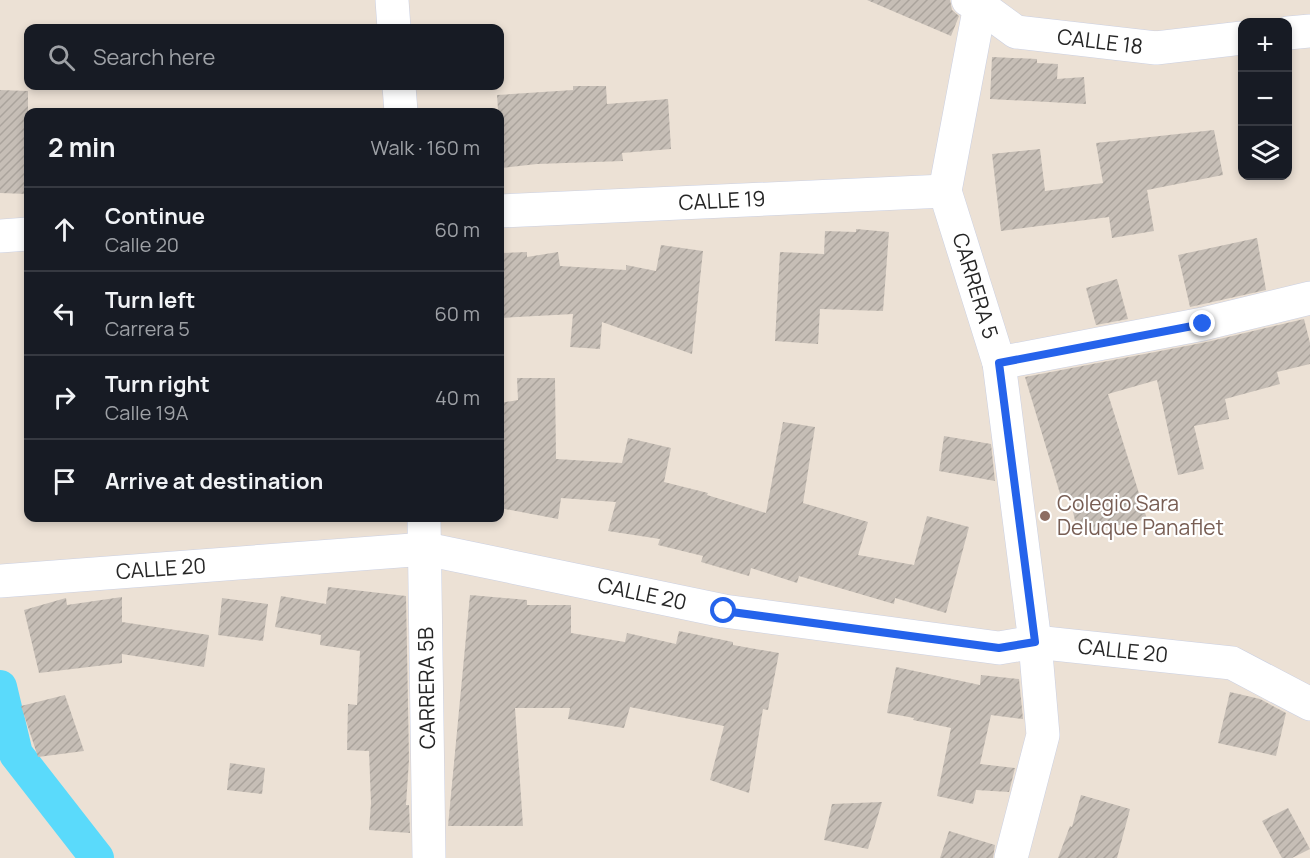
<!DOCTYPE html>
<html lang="en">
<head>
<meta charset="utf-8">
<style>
	:root { --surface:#171b24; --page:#242831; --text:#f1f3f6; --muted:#9ea1a6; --line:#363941 }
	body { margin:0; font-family:Manrope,sans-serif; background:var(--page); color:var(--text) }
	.controls { position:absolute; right:18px; top:18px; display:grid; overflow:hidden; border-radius:12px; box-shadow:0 3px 9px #0003 }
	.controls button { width:54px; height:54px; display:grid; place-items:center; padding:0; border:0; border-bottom:2px solid var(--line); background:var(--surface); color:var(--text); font:30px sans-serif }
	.stop { position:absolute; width:18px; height:18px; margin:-14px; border:4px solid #2563eb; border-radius:50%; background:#fff }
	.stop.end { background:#2563eb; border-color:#fff; box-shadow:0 2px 6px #0008 }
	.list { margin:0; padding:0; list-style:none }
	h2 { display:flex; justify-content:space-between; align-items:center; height:78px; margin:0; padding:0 24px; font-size:26px }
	h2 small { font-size:20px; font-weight:400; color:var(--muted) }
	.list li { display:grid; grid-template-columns:39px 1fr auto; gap:18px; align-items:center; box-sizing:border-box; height:84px; padding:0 24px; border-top:2px solid var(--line) }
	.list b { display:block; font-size:22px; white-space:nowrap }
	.list p { margin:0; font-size:20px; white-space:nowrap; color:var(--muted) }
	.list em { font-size:20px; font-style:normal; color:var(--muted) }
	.icon { flex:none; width:33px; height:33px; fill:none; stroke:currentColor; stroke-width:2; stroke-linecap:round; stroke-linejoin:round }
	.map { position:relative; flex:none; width:1310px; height:858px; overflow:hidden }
	.search { position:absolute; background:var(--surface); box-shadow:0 3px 9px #0003; left:24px; top:24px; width:480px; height:66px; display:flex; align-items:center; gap:15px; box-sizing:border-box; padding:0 21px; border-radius:12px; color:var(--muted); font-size:22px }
	.panel { position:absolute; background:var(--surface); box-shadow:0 3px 9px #0003; left:24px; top:108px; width:480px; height:414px; border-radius:12px }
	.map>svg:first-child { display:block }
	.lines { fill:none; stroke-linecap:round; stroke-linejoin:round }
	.canal { stroke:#5adafb; stroke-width:34 }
	.building { fill:url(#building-hatch) }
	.street-casing { stroke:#cbd0e2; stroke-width:34 }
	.street { stroke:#fff; stroke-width:33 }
	.route { stroke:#2563eb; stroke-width:8 }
	.education-dot { fill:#8d6e63; stroke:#fff; stroke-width:2 }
	.labels { text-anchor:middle; stroke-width:4.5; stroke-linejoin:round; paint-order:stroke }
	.street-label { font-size:21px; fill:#262626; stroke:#fff }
	.education-label { font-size:21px; fill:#785e54; stroke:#fff; text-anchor:start }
</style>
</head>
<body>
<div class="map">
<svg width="1310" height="858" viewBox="0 0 1310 858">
	<defs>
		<pattern id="building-hatch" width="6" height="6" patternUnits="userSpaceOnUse" patternTransform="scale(1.5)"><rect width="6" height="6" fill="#c6beb6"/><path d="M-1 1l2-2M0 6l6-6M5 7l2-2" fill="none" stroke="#aaa39c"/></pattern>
	</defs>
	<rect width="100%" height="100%" fill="#ece1d5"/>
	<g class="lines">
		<polyline class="canal" points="0,687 16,754 97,858"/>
	</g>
	<g class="building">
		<polygon points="867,0 950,0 952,10 959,16 951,36"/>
		<polygon points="992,57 1037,59 1037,63 1058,64 1057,79 1084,77 1086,104 990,99"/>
		<polygon points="573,86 606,86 607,104 668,99 671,149 622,153 623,161 537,164 502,168 497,95 573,90"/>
		<polygon points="0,90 28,91 28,194 0,193"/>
		<polygon points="1214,130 1223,175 1147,190 1154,231 1112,238 1109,217 1001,231 992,154 1040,149 1045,191 1103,183 1096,143"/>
		<polygon points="856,229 889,232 883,311 820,309 818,344 775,341 780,252 824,254 825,231 856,232"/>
		<polygon points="1257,238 1266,290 1190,307 1178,255"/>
		<polygon points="661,245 703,251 692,354 602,322 600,349 570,347 573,314 500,318 500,253 527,252 527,257 558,252 560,266 626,270 626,265 656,271"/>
		<polygon points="1117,279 1128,319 1096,325 1086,288"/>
		<polygon points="1304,319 1310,343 1310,364 1277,372 1280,384 1225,399 1229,419 1194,426 1204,469 1178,475 1157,380 1108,394 1147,519 1078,534 1069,494 1061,497 1025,377 1207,342"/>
		<polygon points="517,378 555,378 556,459 622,463 628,438 671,448 664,482 708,493 707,495 766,513 783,422 815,427 803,503 868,522 858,555 914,565 927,516 969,527 946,613 895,598 894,604 799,576 797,583 751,568 749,576 701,562 703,556 658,545 660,539 608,531 616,502 561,498 558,519 500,508 500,403 518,400"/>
		<polygon points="944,436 991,444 995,481 939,471"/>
		<polygon points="328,587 406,596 409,760 406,805 409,805 410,833 369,830 371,803 369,751 347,750 348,704 357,705 360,651 320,645 321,635 275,627 281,596 326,604"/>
		<polygon points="470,595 527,600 527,605 571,605 571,633 625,642 627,633 676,644 679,631 733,642 733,645 779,653 768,710 763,709 749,793 710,780 724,726 630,707 624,728 568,719 570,708 515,708 523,826 448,826"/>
		<polygon points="122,597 122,622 209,635 204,667 122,654 122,663 39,673 24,610 66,598 67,605"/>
		<polygon points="222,598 268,604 263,641 218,635"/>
		<polygon points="896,667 980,685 981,675 1019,679 1023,719 991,715 980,764 1015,768 1009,792 976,790 973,804 937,796 951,728 913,720 914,718 887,713"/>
		<polygon points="1230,692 1260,699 1286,713 1276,756 1218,743"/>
		<polygon points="65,695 84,751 38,757 21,706"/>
		<polygon points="230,763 265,768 262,794 227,790"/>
		<polygon points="1081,795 1130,809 1117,858 1058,858 1070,826 1072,827"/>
		<polygon points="882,802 868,849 824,840 832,804"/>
		<polygon points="1288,808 1310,849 1292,858 1282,858 1262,821"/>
		<polygon points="949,831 995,845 993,858 940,858"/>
	</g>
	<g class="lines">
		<g class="street-casing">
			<g id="street">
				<polyline points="392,0 394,28"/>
				<polyline points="968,0 979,5 1016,32 1156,48 1242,38"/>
				<polyline points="981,0 945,191 999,363 1035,642 1043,735 1011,858"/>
				<polyline points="1288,33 1310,31"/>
				<polyline points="399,86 401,112"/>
				<polyline points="500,211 945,191"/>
				<polyline points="0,236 28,234"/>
				<polyline points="999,363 1203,324 1310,298"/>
				<polyline points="424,518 429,858"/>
				<polyline points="0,581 426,549 724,611 999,648 1035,642 1232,663 1310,704"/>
			</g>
		</g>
		<use href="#street" class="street"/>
	</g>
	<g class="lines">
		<polyline class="route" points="724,611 999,648 1035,642 999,363 1203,324"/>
	</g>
	<circle class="education-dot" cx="1045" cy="516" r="6"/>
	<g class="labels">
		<g class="street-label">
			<text transform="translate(1100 42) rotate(7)" y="7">CALLE 18</text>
			<text transform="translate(722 201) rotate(-3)" y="7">CALLE 19</text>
			<text transform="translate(975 286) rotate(73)" y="7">CARRERA 5</text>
			<text transform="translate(161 569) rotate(-4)" y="7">CALLE 20</text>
			<text transform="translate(642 594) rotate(12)" y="7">CALLE 20</text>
			<text transform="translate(1123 651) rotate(6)" y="7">CALLE 20</text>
			<text transform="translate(427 688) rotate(-91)" y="7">CARRERA 5B</text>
		</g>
		<g class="education-label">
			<text x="1057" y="511">Colegio Sara<tspan x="1057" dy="24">Deluque Panaflet</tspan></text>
		</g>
	</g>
</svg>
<div class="controls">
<button>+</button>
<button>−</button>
<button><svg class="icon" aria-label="layers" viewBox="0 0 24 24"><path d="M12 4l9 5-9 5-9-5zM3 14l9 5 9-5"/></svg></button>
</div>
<div class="stop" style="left:724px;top:611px"></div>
<div class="stop end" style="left:1203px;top:324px"></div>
<div class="search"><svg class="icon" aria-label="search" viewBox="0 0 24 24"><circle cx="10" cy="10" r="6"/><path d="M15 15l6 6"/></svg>Search here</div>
<section class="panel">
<h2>2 min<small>Walk · 160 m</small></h2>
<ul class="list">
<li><svg class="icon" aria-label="ahead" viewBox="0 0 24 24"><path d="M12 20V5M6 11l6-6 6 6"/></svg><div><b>Continue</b><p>Calle 20</p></div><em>60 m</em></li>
<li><svg class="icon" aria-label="left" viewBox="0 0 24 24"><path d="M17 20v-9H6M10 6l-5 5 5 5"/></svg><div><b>Turn left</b><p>Carrera 5</p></div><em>60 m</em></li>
<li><svg class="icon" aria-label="right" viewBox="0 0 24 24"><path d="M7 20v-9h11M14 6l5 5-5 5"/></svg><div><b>Turn right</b><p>Calle 19A</p></div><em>40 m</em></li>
<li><svg class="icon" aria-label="arrive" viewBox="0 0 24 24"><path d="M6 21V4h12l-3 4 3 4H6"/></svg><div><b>Arrive at destination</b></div></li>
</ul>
</section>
</div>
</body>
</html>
